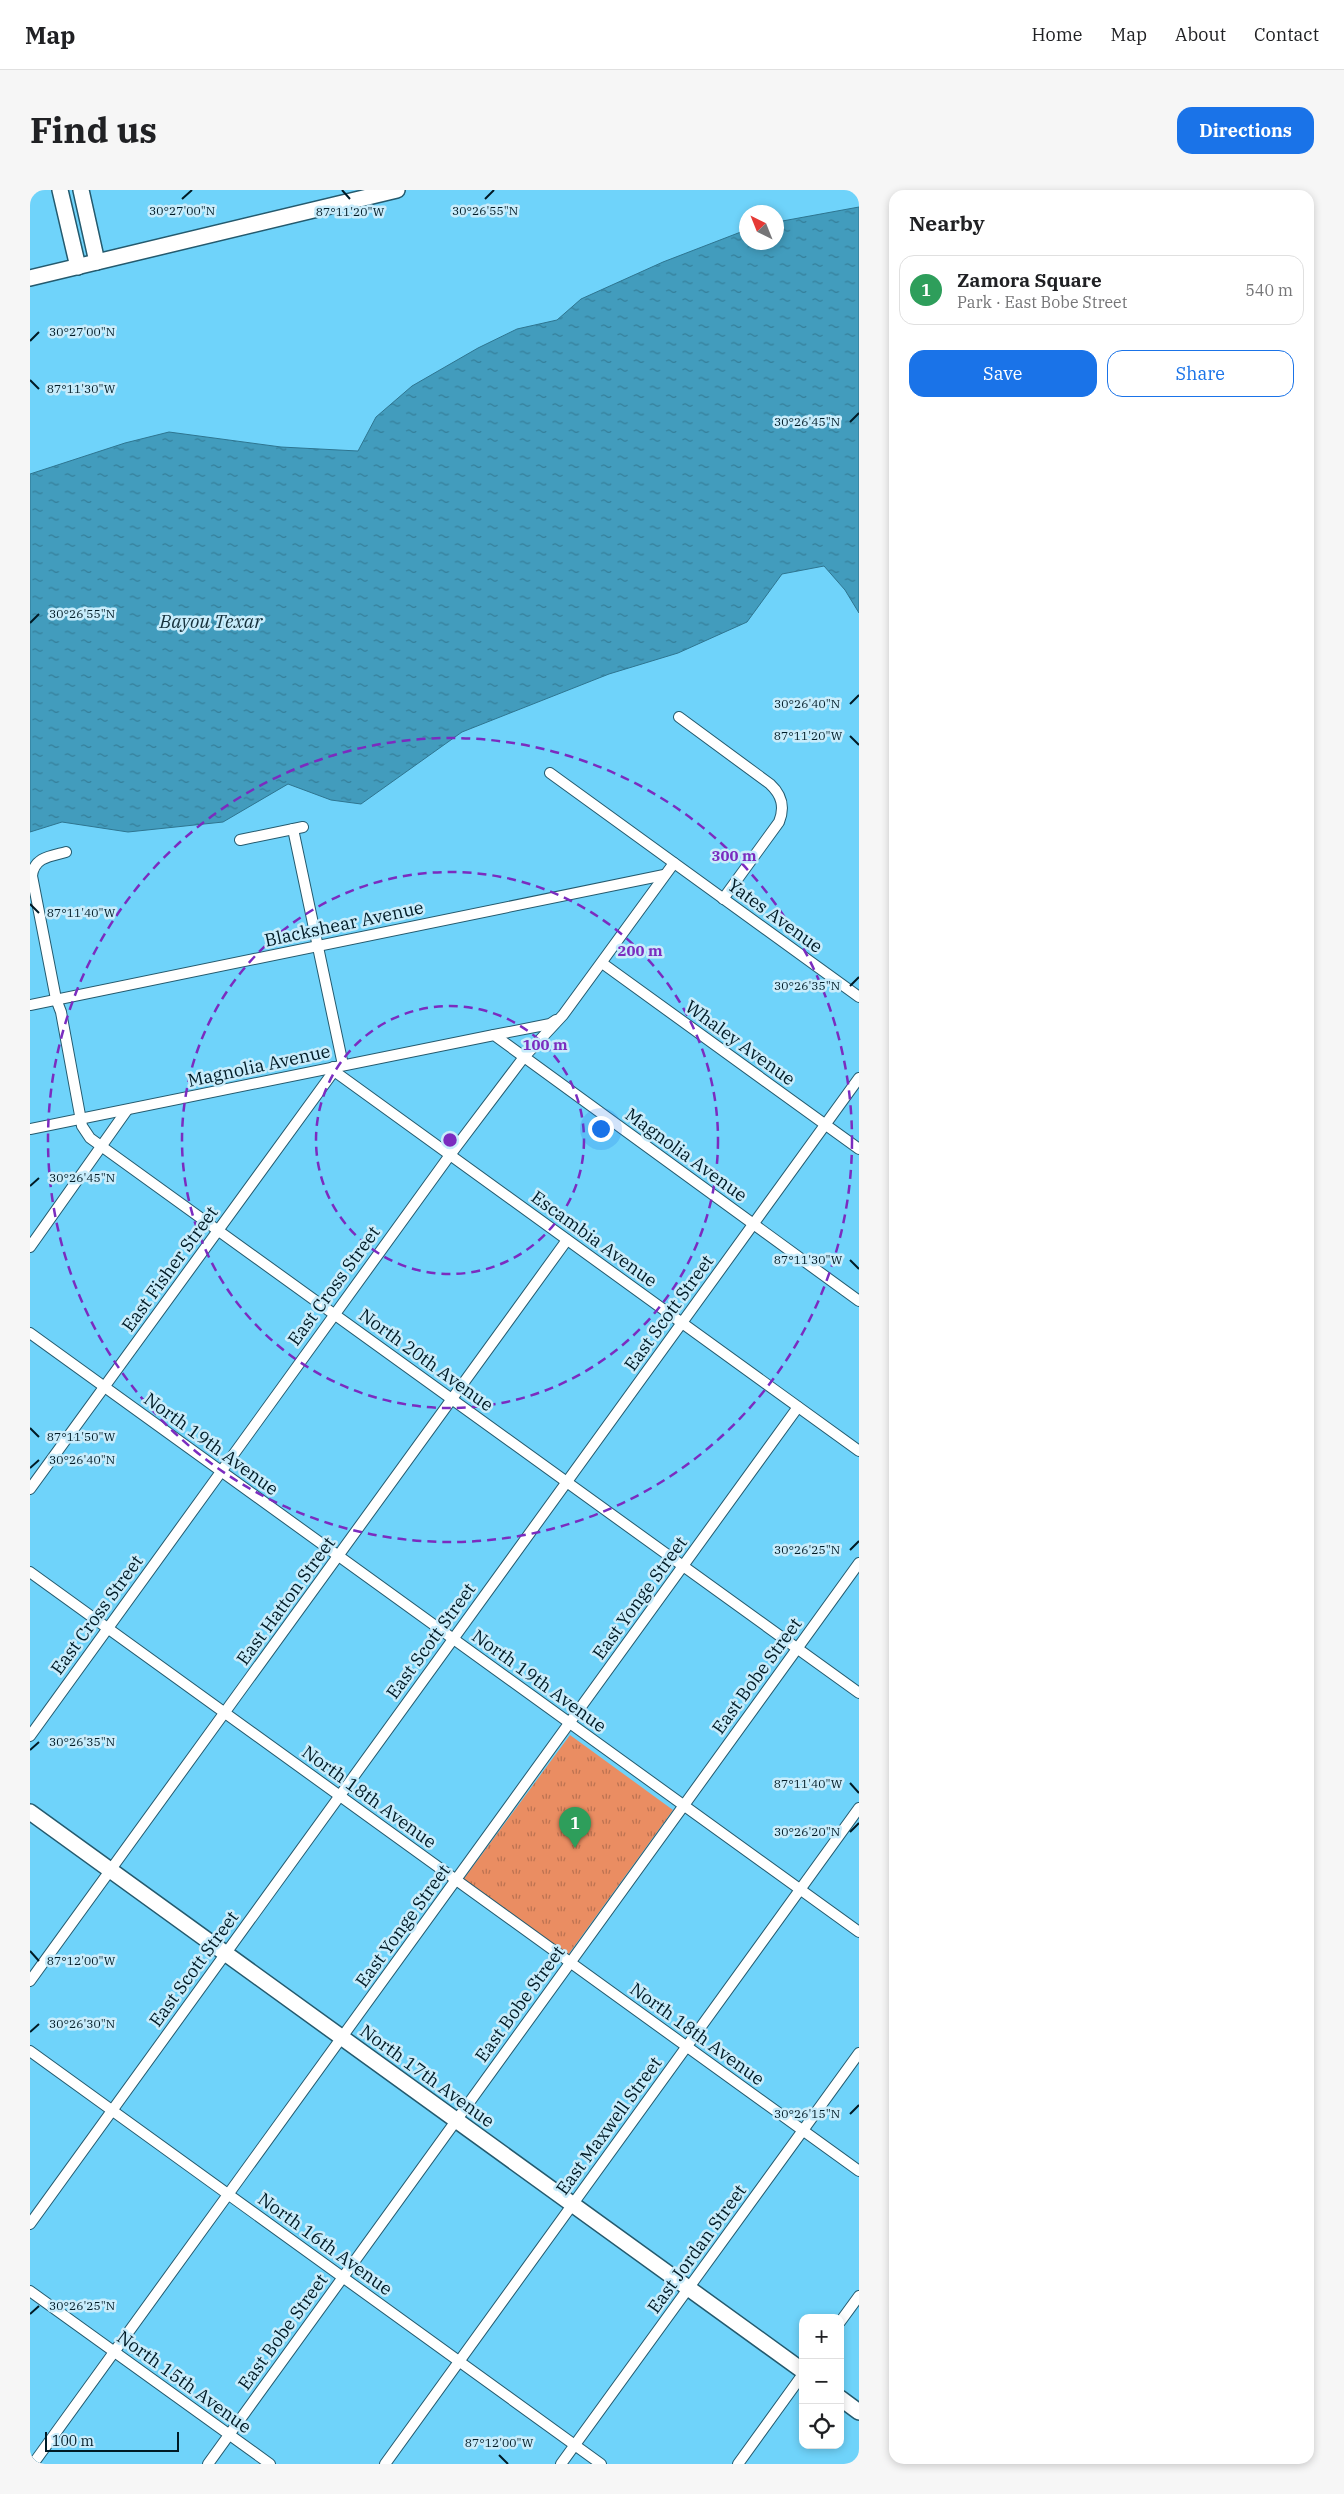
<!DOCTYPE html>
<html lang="en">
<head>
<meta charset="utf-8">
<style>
	:root { --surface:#fff; --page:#f6f6f6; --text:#202124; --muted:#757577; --line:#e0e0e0; --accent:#1a73e8 }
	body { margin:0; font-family:"IBM Plex Serif",serif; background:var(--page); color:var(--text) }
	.controls { position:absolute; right:15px; bottom:15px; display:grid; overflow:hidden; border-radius:10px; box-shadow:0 2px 8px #0003 }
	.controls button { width:45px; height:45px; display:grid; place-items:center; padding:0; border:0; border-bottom:1px solid var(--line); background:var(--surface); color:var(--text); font:25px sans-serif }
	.compass { position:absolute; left:709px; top:15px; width:45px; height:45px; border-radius:50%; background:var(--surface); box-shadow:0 2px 8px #0003; rotate:317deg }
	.scale { position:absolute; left:15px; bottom:12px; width:134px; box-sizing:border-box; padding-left:5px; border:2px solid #001b26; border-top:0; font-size:14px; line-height:18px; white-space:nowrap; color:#001b26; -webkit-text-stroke:4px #c8ecfb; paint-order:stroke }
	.you { position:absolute; left:570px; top:938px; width:18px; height:18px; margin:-12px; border:4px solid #fff; border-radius:50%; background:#1a73e8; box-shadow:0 0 0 8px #1a73e833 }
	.badge { display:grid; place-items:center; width:32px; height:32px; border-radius:50%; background:var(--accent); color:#fff; font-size:16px; font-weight:700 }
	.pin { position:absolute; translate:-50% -41px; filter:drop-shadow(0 1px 2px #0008) }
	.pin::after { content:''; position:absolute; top:26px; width:18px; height:15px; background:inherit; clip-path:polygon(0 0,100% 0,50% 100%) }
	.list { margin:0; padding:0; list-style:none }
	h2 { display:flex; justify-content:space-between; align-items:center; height:65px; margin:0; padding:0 20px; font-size:21px }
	h2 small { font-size:16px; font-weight:400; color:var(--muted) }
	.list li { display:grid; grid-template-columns:32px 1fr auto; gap:15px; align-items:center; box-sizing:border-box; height:70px; margin:0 10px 10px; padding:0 10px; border:1px solid var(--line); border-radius:15px }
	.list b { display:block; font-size:19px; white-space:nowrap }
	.list p { margin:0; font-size:16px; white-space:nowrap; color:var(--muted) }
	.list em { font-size:16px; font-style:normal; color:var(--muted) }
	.actions { display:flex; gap:10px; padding:15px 20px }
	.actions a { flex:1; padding:11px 0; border:1px solid var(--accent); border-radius:15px; text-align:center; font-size:18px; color:var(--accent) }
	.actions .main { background:var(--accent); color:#fff }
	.icon { flex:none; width:28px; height:28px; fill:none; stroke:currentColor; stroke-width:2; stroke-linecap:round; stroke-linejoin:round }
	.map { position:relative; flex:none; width:829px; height:2274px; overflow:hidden; border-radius:15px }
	header { display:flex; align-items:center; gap:30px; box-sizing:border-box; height:70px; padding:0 25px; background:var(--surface); border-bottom:1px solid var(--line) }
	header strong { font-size:24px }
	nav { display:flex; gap:28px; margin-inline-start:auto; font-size:18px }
	.intro { display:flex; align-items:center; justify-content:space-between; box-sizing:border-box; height:120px; padding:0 30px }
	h1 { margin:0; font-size:35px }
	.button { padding:12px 22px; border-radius:15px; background:var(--accent); color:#fff; font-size:18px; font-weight:700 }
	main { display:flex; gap:30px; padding:0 30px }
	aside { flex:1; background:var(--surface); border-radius:15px; box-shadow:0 2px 8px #0003 }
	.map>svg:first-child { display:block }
	.park { fill:url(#park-tufts) }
	.water { fill:url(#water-ripples); stroke:#2e7590 }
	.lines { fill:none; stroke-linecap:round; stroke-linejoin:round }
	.street-casing { stroke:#245a6e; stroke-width:12 }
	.secondary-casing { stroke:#245a6e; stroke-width:18 }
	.street { stroke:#fff; stroke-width:10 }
	.secondary { stroke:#fff; stroke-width:15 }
	.ticks { fill:none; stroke:#001b26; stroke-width:2 }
	.ring { fill:none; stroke:#7b2cbf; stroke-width:2.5; stroke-dasharray:9 6 }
	.labels { text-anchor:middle; stroke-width:5; stroke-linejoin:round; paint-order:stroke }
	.street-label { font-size:18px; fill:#001b26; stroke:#c8ecfb }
	.water-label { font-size:19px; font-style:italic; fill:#16313c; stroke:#c8ecfb }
	.ticks-label { font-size:12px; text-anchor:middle; fill:#001b26; stroke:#c8ecfb; stroke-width:5; stroke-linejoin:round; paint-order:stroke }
	.centre { fill:#7b2cbf; stroke:#c8ecfb; stroke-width:2.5 }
	.ring-label { font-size:15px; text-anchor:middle; font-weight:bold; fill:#7b2cbf; stroke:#c8ecfb; stroke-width:5; stroke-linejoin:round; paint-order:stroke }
</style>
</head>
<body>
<header>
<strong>Map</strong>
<nav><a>Home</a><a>Map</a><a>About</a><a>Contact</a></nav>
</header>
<div class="intro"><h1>Find us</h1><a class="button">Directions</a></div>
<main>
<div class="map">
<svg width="829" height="2274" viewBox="0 0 829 2274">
	<defs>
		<pattern id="park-tufts" width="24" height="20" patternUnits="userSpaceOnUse" patternTransform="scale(1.25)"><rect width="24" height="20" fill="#ea8d62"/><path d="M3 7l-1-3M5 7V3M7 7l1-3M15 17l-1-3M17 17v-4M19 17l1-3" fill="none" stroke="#bb7251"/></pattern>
		<pattern id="water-ripples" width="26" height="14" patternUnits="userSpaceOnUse" patternTransform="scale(1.25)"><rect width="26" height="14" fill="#429cbd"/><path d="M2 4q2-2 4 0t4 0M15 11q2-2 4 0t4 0" fill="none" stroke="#357e99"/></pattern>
	</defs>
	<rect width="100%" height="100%" fill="#6fd3fa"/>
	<polygon class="park" points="540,1545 643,1620 538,1765 433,1690"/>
	<polygon class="water" points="829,17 829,423 815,400 794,376 752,384 717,432 648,463 579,484 432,542 331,614 301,610 258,594 193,632 98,642 32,632 0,642 0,284 95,253 139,242 251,257 328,261 346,227 382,196 448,158 487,139 527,130 551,109 633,72 716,40 716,52 746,52 747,32"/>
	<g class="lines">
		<g class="street-casing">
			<g id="street">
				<path d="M649,527L740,594C752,605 755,617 749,632L693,709"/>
				<polyline points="520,583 829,807"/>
				<polyline points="263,639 313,875"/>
				<polyline points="210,650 273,637"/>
				<path d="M36,662C21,666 4,667 2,686L26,809L31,822L52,936L60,948L829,1503"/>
				<polyline points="572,773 829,959"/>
				<polyline points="0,815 634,685"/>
				<polyline points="464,845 520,834 526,830"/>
				<polyline points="304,881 829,1261"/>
				<polyline points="0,939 464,845 829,1111"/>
				<polyline points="0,1057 97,920"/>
				<polyline points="0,1143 829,1742"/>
				<polyline points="0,1299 304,881 303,877"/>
				<polyline points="0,1382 829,1981"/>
				<polyline points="0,1546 420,965 494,867 533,825 644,673"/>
				<polyline points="0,1791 537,1050"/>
				<polyline points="0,1861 571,2274"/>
				<polyline points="0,2034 829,888"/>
				<polyline points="0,2101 240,2274"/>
				<polyline points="810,2132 829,2106"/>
				<polyline points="3,2274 768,1217"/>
				<polyline points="178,2274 829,1373"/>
				<polyline points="355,2274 829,1618"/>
				<polyline points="531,2274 829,1863"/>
				<polyline points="708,2274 773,2184"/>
			</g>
		</g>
		<g class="secondary-casing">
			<g id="secondary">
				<polyline points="30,0 48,77"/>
				<polyline points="51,0 67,72"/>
				<polyline points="0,88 367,0"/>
				<polyline points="0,1622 773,2181"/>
				<polyline points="810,2208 829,2222"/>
			</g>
		</g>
		<use href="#street" class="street"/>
		<use href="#secondary" class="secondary"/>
	</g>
	<path class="ticks" d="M312,0L320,9M152,9L162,0M455,9L464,0M0,151L9,142M0,190L9,199M820,232L829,223M0,433L9,424M820,514L829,505M820,546L829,555M0,714L9,723M820,796L829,787M0,996L9,988M820,1070L829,1079M0,1238L9,1247M0,1278L9,1270M820,1360L829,1351M0,1560L9,1552M820,1593L829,1603M820,1642L829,1633M0,1761L9,1771M0,1842L9,1834M820,1924L829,1915M0,2124L9,2116M469,2265L478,2274"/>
	<g class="ring">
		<circle cx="420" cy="950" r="134"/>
		<circle cx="420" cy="950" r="268"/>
		<circle cx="420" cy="950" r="402"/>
	</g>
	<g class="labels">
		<g class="street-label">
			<text transform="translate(745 726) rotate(36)" y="6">Yates Avenue</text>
			<text transform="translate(314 734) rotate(-12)" y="6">Blackshear Avenue</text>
			<text transform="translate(710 853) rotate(36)" y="6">Whaley Avenue</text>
			<text transform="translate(229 876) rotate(-12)" y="6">Magnolia Avenue</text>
			<text transform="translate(656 965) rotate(36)" y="6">Magnolia Avenue</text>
			<text transform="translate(564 1049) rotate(36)" y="6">Escambia Avenue</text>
			<text transform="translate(140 1079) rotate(-54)" y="6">East Fisher Street</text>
			<text transform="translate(304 1096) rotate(-54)" y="6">East Cross Street</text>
			<text transform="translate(639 1123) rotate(-54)" y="6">East Scott Street</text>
			<text transform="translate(396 1170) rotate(36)" y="6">North 20th Avenue</text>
			<text transform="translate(181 1254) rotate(36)" y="6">North 19th Avenue</text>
			<text transform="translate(610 1408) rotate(-54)" y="6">East Yonge Street</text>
			<text transform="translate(256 1411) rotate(-54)" y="6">East Hatton Street</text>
			<text transform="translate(67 1425) rotate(-54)" y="6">East Cross Street</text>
			<text transform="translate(401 1451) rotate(-54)" y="6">East Scott Street</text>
			<text transform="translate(727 1486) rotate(-54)" y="6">East Bobe Street</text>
			<text transform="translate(509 1491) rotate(36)" y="6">North 19th Avenue</text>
			<text transform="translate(339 1607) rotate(36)" y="6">North 18th Avenue</text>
			<text transform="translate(373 1736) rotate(-54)" y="6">East Yonge Street</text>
			<text transform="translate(164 1779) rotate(-54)" y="6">East Scott Street</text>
			<text transform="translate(490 1814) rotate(-54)" y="6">East Bobe Street</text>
			<text transform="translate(667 1844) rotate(36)" y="6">North 18th Avenue</text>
			<text transform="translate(397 1886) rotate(36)" y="6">North 17th Avenue</text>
			<text transform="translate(579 1936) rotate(-54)" y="6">East Maxwell Street</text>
			<text transform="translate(295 2054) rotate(36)" y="6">North 16th Avenue</text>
			<text transform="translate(667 2059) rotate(-54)" y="6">East Jordan Street</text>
			<text transform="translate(253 2142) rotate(-54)" y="6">East Bobe Street</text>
			<text transform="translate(154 2192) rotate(36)" y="6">North 15th Avenue</text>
		</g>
		<g class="water-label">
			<text x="181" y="438">Bayou Texar</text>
		</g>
	</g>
	<g class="ticks-label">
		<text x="152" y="25">30°27'00"N</text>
		<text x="455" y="25">30°26'55"N</text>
		<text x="320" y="26">87°11'20"W</text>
		<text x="52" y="146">30°27'00"N</text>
		<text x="51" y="203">87°11'30"W</text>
		<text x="777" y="236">30°26'45"N</text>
		<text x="52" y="428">30°26'55"N</text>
		<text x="777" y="518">30°26'40"N</text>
		<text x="778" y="550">87°11'20"W</text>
		<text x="51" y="727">87°11'40"W</text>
		<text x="777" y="800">30°26'35"N</text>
		<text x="52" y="992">30°26'45"N</text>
		<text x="778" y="1074">87°11'30"W</text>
		<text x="51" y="1251">87°11'50"W</text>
		<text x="52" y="1274">30°26'40"N</text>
		<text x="777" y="1364">30°26'25"N</text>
		<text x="52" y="1556">30°26'35"N</text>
		<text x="778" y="1598">87°11'40"W</text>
		<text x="777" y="1646">30°26'20"N</text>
		<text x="51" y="1775">87°12'00"W</text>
		<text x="52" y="1838">30°26'30"N</text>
		<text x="777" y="1928">30°26'15"N</text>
		<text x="52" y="2120">30°26'25"N</text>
		<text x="469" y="2257">87°12'00"W</text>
	</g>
	<circle cx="420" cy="950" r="8" class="centre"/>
	<g class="ring-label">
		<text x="704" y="671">300 m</text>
		<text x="610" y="766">200 m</text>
		<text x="515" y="860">100 m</text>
	</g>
</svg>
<div class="controls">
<button>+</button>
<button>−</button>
<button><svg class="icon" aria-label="locate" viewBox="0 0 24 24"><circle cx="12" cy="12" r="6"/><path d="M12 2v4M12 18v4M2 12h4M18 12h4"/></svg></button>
</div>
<svg class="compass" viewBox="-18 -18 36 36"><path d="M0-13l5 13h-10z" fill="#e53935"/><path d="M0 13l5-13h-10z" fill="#757577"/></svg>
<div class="scale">100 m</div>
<div class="you"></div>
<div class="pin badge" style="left:545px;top:1658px;background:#2e9e5b">1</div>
</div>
<aside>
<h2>Nearby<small></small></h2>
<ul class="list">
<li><span class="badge" style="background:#2e9e5b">1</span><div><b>Zamora Square</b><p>Park · East Bobe Street</p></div><em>540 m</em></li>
</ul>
<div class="actions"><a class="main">Save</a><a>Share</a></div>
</aside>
</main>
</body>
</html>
